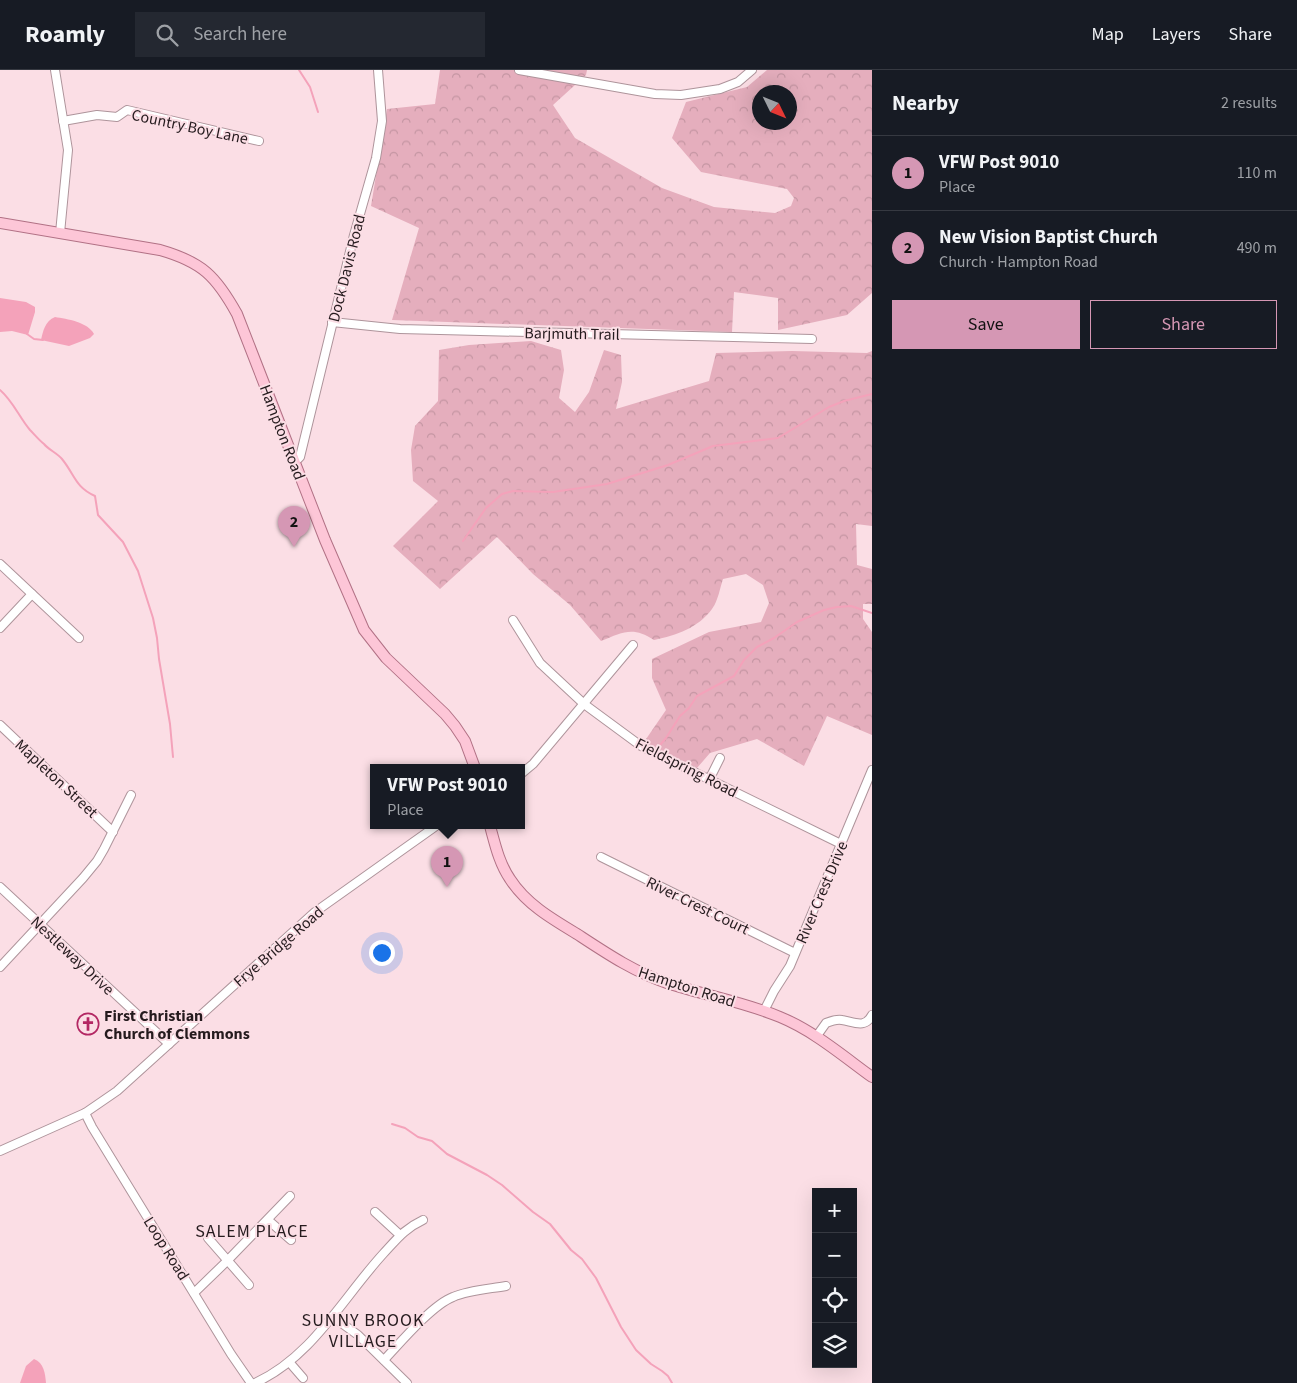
<!DOCTYPE html>
<html lang="en">
<head>
<meta charset="utf-8">
<style>
	:root { --surface:#171b24; --page:#242831; --text:#f1f3f6; --muted:#9ea1a6; --line:#363941; --accent:#d597b4 }
	body { margin:0; font-family:"Source Sans 3",sans-serif; background:var(--page); color:var(--text) }
	.controls { position:absolute; right:15px; bottom:15px; display:grid; overflow:hidden; border-radius:0px; box-shadow:0 5px 20px #0002 }
	.controls button { width:45px; height:45px; display:grid; place-items:center; padding:0; border:0; border-bottom:1px solid var(--line); background:var(--surface); color:var(--text); font:25px sans-serif }
	.compass { position:absolute; left:752px; top:15px; width:45px; height:45px; border-radius:50%; background:var(--surface); box-shadow:0 5px 20px #0002; rotate:133deg }
	.you { position:absolute; left:381px; top:882px; width:18px; height:18px; margin:-12px; border:4px solid #fff; border-radius:50%; background:#1a73e8; box-shadow:0 0 0 8px #1a73e833 }
	.badge { display:grid; place-items:center; width:32px; height:32px; border-radius:50%; background:var(--accent); color:#111; font-size:16px; font-weight:700 }
	.pin { position:absolute; translate:-50% -41px; filter:drop-shadow(0 1px 2px #0008) }
	.pin::after { content:''; position:absolute; top:26px; width:18px; height:15px; background:inherit; clip-path:polygon(0 0,100% 0,50% 100%) }
	.popup { position:absolute; left:370px; top:694px; width:155px; height:65px; box-sizing:border-box; display:grid; place-content:center; border-radius:0px; background:var(--surface); filter:drop-shadow(0 1px 4px #0005); font-size:16px; white-space:nowrap; color:var(--muted) }
	.popup b { font-size:19px; color:var(--text) }
	.popup::after { content:''; position:absolute; left:50%; top:100%; margin-left:-10px; border:10px solid transparent; border-top-color:var(--surface) }
	.list { margin:0; padding:0; list-style:none }
	h2 { display:flex; justify-content:space-between; align-items:center; height:65px; margin:0; padding:0 20px; font-size:21px }
	h2 small { font-size:16px; font-weight:400; color:var(--muted) }
	.list li { display:grid; grid-template-columns:32px 1fr auto; gap:15px; align-items:center; box-sizing:border-box; height:75px; padding:0 20px; border-top:1px solid var(--line) }
	.list b { display:block; font-size:19px; white-space:nowrap }
	.list p { margin:0; font-size:16px; white-space:nowrap; color:var(--muted) }
	.list em { font-size:16px; font-style:normal; color:var(--muted) }
	.actions { display:flex; gap:10px; padding:15px 20px }
	.actions a { flex:1; padding:11px 0; border:1px solid var(--accent); border-radius:0px; text-align:center; font-size:18px; color:var(--accent) }
	.actions .main { background:var(--accent); color:#111 }
	.icon { flex:none; width:28px; height:28px; fill:none; stroke:currentColor; stroke-width:2; stroke-linecap:round; stroke-linejoin:round }
	.map { position:relative; flex:none; width:872px; height:1313px; overflow:hidden }
	header { display:flex; align-items:center; gap:30px; box-sizing:border-box; height:70px; padding:0 25px; background:var(--surface); border-bottom:1px solid var(--line) }
	header strong { font-size:24px }
	nav { display:flex; gap:28px; margin-inline-start:auto; font-size:18px }
	.search { width:350px; height:45px; background:var(--page); display:flex; align-items:center; gap:12px; box-sizing:border-box; padding:0 18px; border-radius:0px; color:var(--muted); font-size:19px }
	main { display:flex }
	aside { flex:1; background:var(--surface) }
	.map>svg:first-child { display:block }
	.forest { fill:url(#forest-crowns); fill-rule:evenodd }
	.water { fill:#f4a2ba }
	.lines { fill:none; stroke-linecap:round; stroke-linejoin:round }
	.stream { stroke:#f4a2ba; stroke-width:2 }
	.minor-casing { stroke:#ae949b; stroke-width:10 }
	.major-casing { stroke:#b17185; stroke-width:12 }
	.minor { stroke:#fff; stroke-width:8 }
	.major { stroke:#fdc6d7; stroke-width:10 }
	.labels { text-anchor:middle; stroke-width:4; stroke-linejoin:round; paint-order:stroke }
	.street-label { font-size:16px; fill:#251b1e; stroke:#fbdee5 }
	.poi-label { font-size:16px; font-weight:bold; fill:#251b1e; stroke:#fbdee5; text-anchor:start }
	.neighbourhood-label { font-size:18px; letter-spacing:1px; fill:#251b1e; stroke:#fbdee5 }
</style>
</head>
<body>
<header>
<strong>Roamly</strong>
<div class="search"><svg class="icon" aria-label="search" viewBox="0 0 24 24"><circle cx="10" cy="10" r="6"/><path d="M15 15l6 6"/></svg>Search here</div>
<nav><a>Map</a><a>Layers</a><a>Share</a></nav>
</header>
<main>
<div class="map">
<svg width="872" height="1313" viewBox="0 0 872 1313">
	<defs>
		<pattern id="forest-crowns" width="20" height="18" patternUnits="userSpaceOnUse" patternTransform="scale(1.25)"><rect width="20" height="18" fill="#e5aebd"/><path d="M2 6a3 3 0 1 1 6 0M12 15a3 3 0 1 1 6 0" fill="none" stroke="#c495a2"/></pattern>
	</defs>
	<rect width="100%" height="100%" fill="#fbdee5"/>
	<g class="forest">
		<path d="M440,0H587L586,5L553,35L575,68L662,118L714,137L775,143L791,136L794,128L787,119L701,102L672,68L686,32L747,17L767,0H872V223L847,245L778,260V228L734,222L732,262L392,250L419,158L371,136L387,39L435,34ZM759,22H789V52H759Z"/>
		<path d="M531,271L561,280L564,300L559,328L575,342L589,322L604,280L621,285L622,312L616,339L709,311L716,283L792,281L867,283L872,281V456L856,454L857,495L872,499V534H863V549L872,562V665L827,646L804,696L757,669L710,683L697,698L644,672L666,640L652,608V589L709,562L761,552L769,533L763,515L746,504L723,509C720,518 718,531 712,539C698,558 677,565 654,570C633,556 623,562 601,571L570,535L533,504L497,467L440,519L393,476L438,431L413,411L411,380L415,356L438,331L439,280L469,275Z"/>
	</g>
	<g class="water">
		<polygon points="0,228 26,232 35,237 35,242 28,265 12,261 0,262"/>
		<path d="M55,247C67,249 88,252 94,264L90,268L69,276L41,270C43,261 45,251 55,247Z"/>
		<path d="M34,1289C44,1293 45,1303 46,1313H20L26,1296Z"/>
	</g>
	<g class="lines">
		<g class="stream">
			<polyline points="299,0 310,17 318,42"/>
			<polyline points="27,264 34,269 43,270"/>
			<path d="M0,320C13,331 19,347 30,360C35,365 39,370 44,374C49,380 57,383 62,389C75,405 75,417 95,426L98,445L123,472L138,501L153,548L157,568L159,589L170,654L173,687"/>
			<polyline points="463,471 486,438 502,424 513,421 553,422 607,414 668,395 713,376 778,368 829,337 844,331 872,324"/>
			<polyline points="655,681 666,668 680,646 689,638 697,626 734,606 744,590 757,577 774,568 797,552 824,540 837,537 851,536 872,543"/>
			<polyline points="392,1054 405,1058 418,1067 432,1071 447,1084 487,1105 502,1115 533,1142 550,1154 571,1180 582,1189 596,1208 621,1257 636,1280 651,1294 662,1301 668,1306 672,1313"/>
		</g>
		<g class="minor-casing">
			<g id="minor">
				<polyline points="55,0 68,80 60,163"/>
				<polyline points="519,0 655,24 681,25 720,19 738,12 752,0"/>
				<polyline points="63,51 97,45 117,47 127,40 259,71"/>
				<polyline points="332,252 400,259 812,269"/>
				<polyline points="294,393 300,387 354,165 376,88 382,51 378,0"/>
				<polyline points="0,494 79,568"/>
				<polyline points="513,550 540,593 584,634 641,676 841,774"/>
				<polyline points="0,558 32,524"/>
				<polyline points="0,655 113,762"/>
				<polyline points="521,704 533,694 633,575"/>
				<polyline points="709,710 720,688"/>
				<polyline points="601,787 795,883"/>
				<polyline points="0,817 169,974"/>
				<polyline points="0,897 83,808 97,791 104,779 131,725"/>
				<polyline points="764,941 774,921 790,896 872,700"/>
				<path d="M816,967L826,953C831,951 837,949 842,950C854,952 865,959 872,945"/>
				<polyline points="85,1043 92,1057 231,1284 251,1313"/>
				<polyline points="0,1081 85,1043 117,1021 315,842 436,756"/>
				<polyline points="375,1142 400,1165"/>
				<polyline points="268,1150 291,1170"/>
				<polyline points="208,1168 249,1215"/>
				<polyline points="194,1223 227,1191 290,1126"/>
				<polyline points="333,1247 358,1265 407,1313"/>
				<path d="M384,1290C400,1273 432,1235 453,1227C469,1220 489,1219 506,1216"/>
				<polyline points="290,1293 303,1308"/>
				<path d="M255,1313C312,1287 342,1229 383,1184C397,1169 404,1159 423,1150"/>
			</g>
		</g>
		<g class="major-casing">
			<g id="major">
				<path d="M0,153L160,180C202,192 216,206 237,244L325,470L364,560L386,588L445,644L455,656L465,671L475,698"/>
				<path d="M490,756C495,774 499,793 510,809C526,834 552,849 577,864C606,883 634,902 667,913C704,925 744,932 780,947C814,961 843,986 872,1007"/>
			</g>
		</g>
		<use href="#minor" class="minor"/>
		<use href="#major" class="major"/>
	</g>
	<defs>
		<g id="church-ring" transform="scale(1.125)"><circle r="9.5" fill="#fbdee5" stroke="#b32763" stroke-width="1.5"/><path d="M-1.2-6h2.4v3.5h3.3v2.4h-3.3V6h-2.4V-.1h-3.3v-2.4h3.3Z" fill="#b32763"/></g>
	</defs>
	<g fill-rule="evenodd">
		<use href="#church-ring" x="88" y="954"/>
	</g>
	<g class="labels">
		<g class="street-label">
			<text transform="translate(190 56) rotate(12)" y="6">Country Boy Lane</text>
			<text transform="translate(346 198) rotate(-76)" y="6">Dock Davis Road</text>
			<text transform="translate(572 263) rotate(1)" y="6">Barjmuth Trail</text>
			<text transform="translate(283 362) rotate(69)" y="6">Hampton Road</text>
			<text transform="translate(687 697) rotate(27)" y="6">Fieldspring Road</text>
			<text transform="translate(57 708) rotate(43)" y="6">Mapleton Street</text>
			<text transform="translate(821 822) rotate(-67)" y="6">River Crest Drive</text>
			<text transform="translate(698 835) rotate(26)" y="6">River Crest Court</text>
			<text transform="translate(278 876) rotate(-41)" y="6">Frye Bridge Road</text>
			<text transform="translate(73 885) rotate(43)" y="6">Nestleway Drive</text>
			<text transform="translate(687 916) rotate(18)" y="6">Hampton Road</text>
			<text transform="translate(167 1178) rotate(58)" y="6">Loop Road</text>
		</g>
		<g class="poi-label">
			<text x="104" y="951">First Christian<tspan x="104" dy="18">Church of Clemmons</tspan></text>
		</g>
		<g class="neighbourhood-label">
			<text x="252" y="1167">SALEM PLACE</text>
			<text x="363" y="1256">SUNNY BROOK<tspan x="363" dy="21">VILLAGE</tspan></text>
		</g>
	</g>
</svg>
<div class="controls">
<button>+</button>
<button>−</button>
<button><svg class="icon" aria-label="locate" viewBox="0 0 24 24"><circle cx="12" cy="12" r="6"/><path d="M12 2v4M12 18v4M2 12h4M18 12h4"/></svg></button>
<button><svg class="icon" aria-label="layers" viewBox="0 0 24 24"><path d="M12 4l9 5-9 5-9-5zM3 14l9 5 9-5"/></svg></button>
</div>
<svg class="compass" viewBox="-18 -18 36 36"><path d="M0-13l5 13h-10z" fill="#e53935"/><path d="M0 13l5-13h-10z" fill="#9ea1a6"/></svg>
<div class="you"></div>
<div class="pin badge" style="left:447px;top:817px">1</div>
<div class="popup"><b>VFW Post 9010</b>Place</div>
<div class="pin badge" style="left:294px;top:477px">2</div>
</div>
<aside>
<h2>Nearby<small>2 results</small></h2>
<ul class="list">
<li><span class="badge">1</span><div><b>VFW Post 9010</b><p>Place</p></div><em>110 m</em></li>
<li><span class="badge">2</span><div><b>New Vision Baptist Church</b><p>Church · Hampton Road</p></div><em>490 m</em></li>
</ul>
<div class="actions"><a class="main">Save</a><a>Share</a></div>
</aside>
</main>
</body>
</html>
